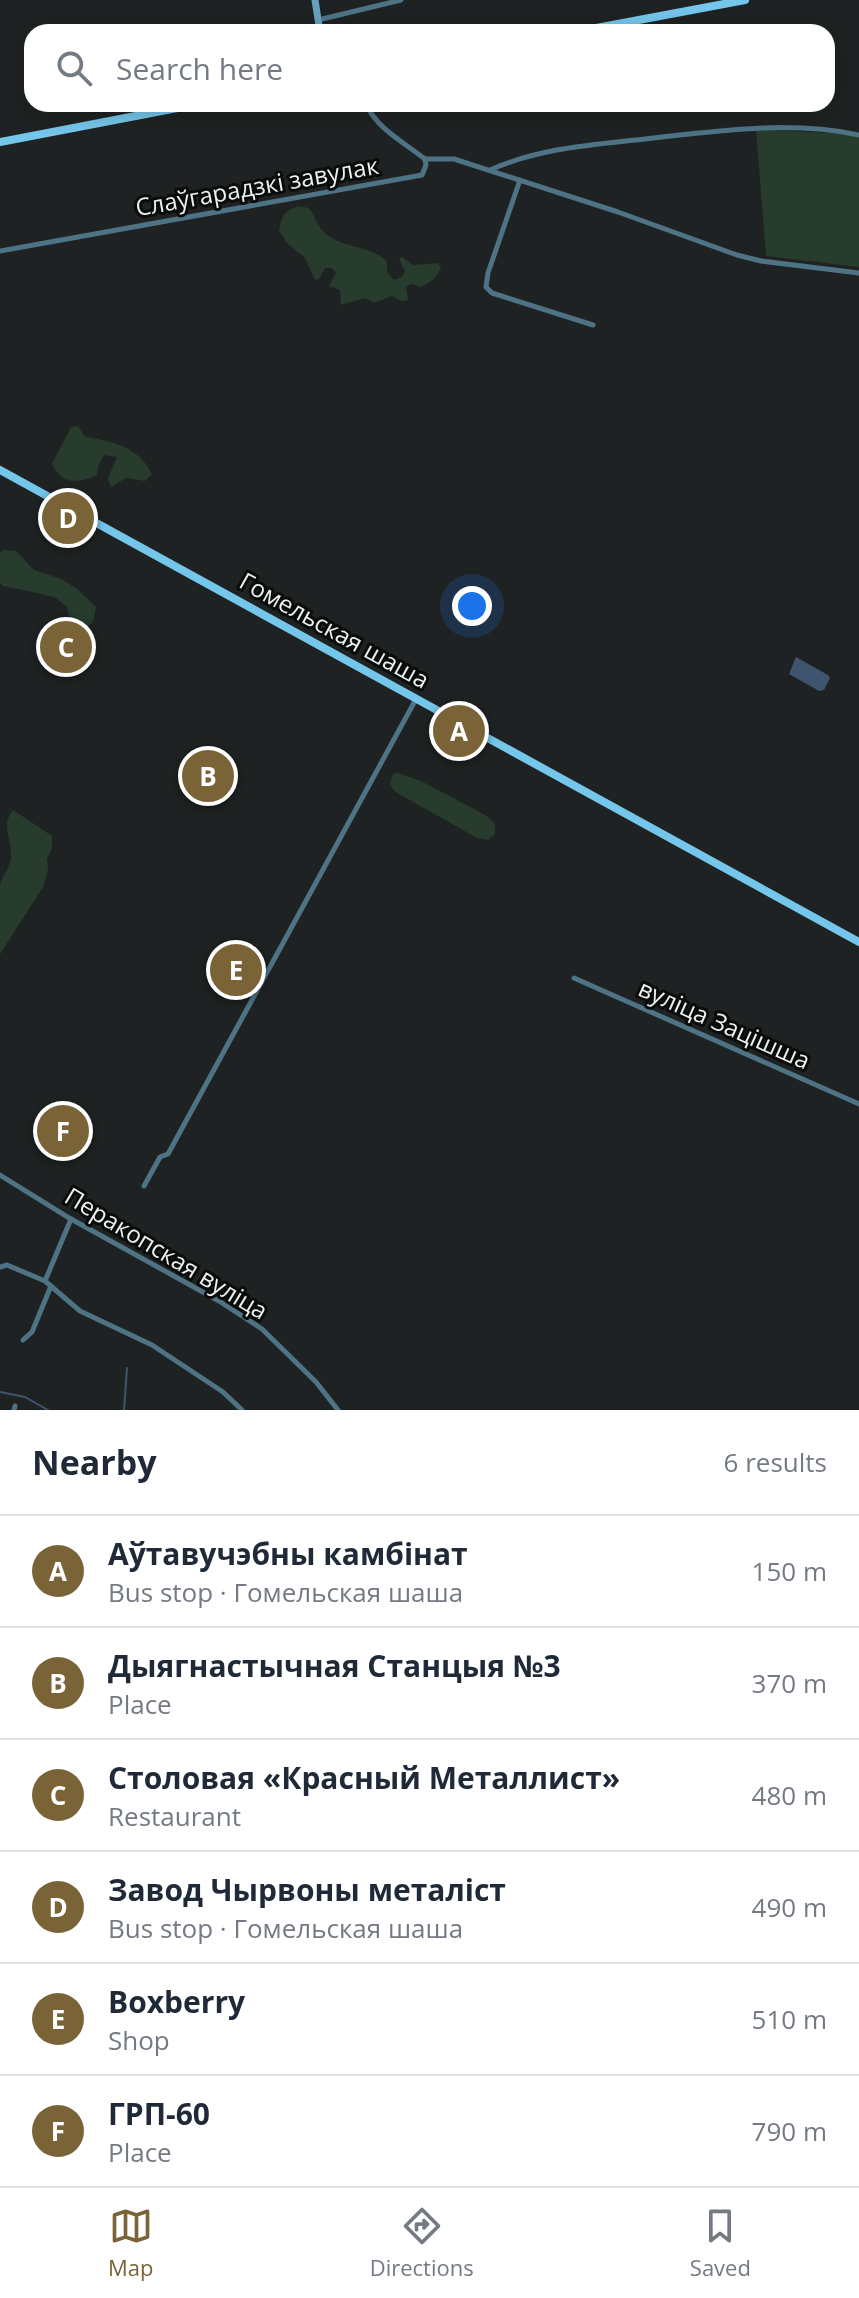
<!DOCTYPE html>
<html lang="en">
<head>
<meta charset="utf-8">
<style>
	:root { --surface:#fff; --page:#f2f2f3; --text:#1f2937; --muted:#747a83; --line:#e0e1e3; --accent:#7b6338 }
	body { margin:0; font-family:"Open Sans",sans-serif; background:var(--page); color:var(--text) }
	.you { position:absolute; left:472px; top:606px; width:28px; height:28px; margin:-20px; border:6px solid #fff; border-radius:50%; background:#1a73e8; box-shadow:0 0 0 12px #1a73e833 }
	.badge { display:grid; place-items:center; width:52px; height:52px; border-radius:50%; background:var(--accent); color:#fff; font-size:26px; font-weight:700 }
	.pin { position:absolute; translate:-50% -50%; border:4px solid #fff; box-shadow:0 2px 8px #0006 }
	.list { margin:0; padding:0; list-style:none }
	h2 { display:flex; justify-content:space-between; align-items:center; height:104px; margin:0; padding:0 32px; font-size:34px }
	h2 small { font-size:26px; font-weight:400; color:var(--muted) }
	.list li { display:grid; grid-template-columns:52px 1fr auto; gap:24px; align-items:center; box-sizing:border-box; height:112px; padding:0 32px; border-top:2px solid var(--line) }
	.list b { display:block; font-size:30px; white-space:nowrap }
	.list p { margin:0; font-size:26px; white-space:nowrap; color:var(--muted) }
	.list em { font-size:26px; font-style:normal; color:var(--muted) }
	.icon { flex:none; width:44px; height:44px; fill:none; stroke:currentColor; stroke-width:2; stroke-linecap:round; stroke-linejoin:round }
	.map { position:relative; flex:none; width:859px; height:1410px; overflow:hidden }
	.search { position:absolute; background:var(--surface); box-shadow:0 4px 20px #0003; left:24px; right:24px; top:24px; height:88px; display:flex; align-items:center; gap:20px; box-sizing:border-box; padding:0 28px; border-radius:24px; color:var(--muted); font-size:30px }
	.sheet { height:776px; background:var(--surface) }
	nav { display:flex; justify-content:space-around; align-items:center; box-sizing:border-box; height:112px; border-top:2px solid var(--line); background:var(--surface); font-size:22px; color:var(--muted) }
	nav a { display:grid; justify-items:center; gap:4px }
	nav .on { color:var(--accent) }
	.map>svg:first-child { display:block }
	.green { fill:#273c2d }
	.water { fill:#3f546e }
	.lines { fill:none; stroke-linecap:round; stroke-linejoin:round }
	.stream { stroke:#3f546e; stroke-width:2 }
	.minor { stroke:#4e7384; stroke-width:5 }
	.secondary { stroke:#64a1be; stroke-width:7 }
	.primary { stroke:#75c6eb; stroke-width:8 }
	.labels { text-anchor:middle; stroke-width:6; stroke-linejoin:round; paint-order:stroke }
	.street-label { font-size:24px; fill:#eef1f1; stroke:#0a0b0b }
</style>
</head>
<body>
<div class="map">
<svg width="859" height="1410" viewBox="0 0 859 1410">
	<rect width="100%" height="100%" fill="#1f2222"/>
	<g class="green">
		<polygon points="756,129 846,134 859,138 859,267 766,256"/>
		<path d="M298,206L309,208C314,214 317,225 322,230C338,248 369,245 387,261V272L394,280L402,277L405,271L399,259L402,257L413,265L438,263L441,269L433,280L421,287L411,284L406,287L408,300L401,301L392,296L374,303L365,298L341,305L340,290L329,286L336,273L332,268H325L319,279L315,280L305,258L287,243L279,231C281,217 284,211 298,206Z"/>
		<path d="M78,426L85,437C112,441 139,447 152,474L145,481L126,478L111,487L108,478L117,457L104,455L99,464L97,475C77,483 63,486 52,464L71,427Z"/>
		<path d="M4,550L16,551L34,570L61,579L76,588L96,607L93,622L86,628C74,624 69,620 67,607L56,598L42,594L3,586L0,583V553Z"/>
		<polygon points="398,773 421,781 487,816 495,824 495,834 488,840 477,838 394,791 390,783 393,774"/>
		<path d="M13,810L52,836V848L47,859L48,871L43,887L0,954C0,934 0,903 0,885C2,875 11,868 11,856C12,838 0,826 13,810Z"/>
	</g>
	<polygon class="water" points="796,657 828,675 830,678 824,690 819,691 789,674"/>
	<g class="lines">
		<g class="stream">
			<polyline points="0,1392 25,1397 48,1410"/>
			<polyline points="124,1410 127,1368"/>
		</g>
		<g class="minor">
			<polyline points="318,20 401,0"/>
			<path d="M366,104C376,128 405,143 425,159"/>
			<polyline points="425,159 454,159 618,212 737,255 761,261 859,273"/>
			<path d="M490,170C539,148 592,145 645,139C716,131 788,120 859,135"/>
			<polyline points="520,180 488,273 486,287 492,293 593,325"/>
			<polyline points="0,251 422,175 426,165 425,159"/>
			<polyline points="574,978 859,1104"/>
			<polyline points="0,1175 71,1219 219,1301 262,1329 316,1382 338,1410"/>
			<polyline points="144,1186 160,1157 168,1154 416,699"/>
			<polyline points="0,1267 7,1265 45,1281 80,1311 152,1345 223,1392 242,1410"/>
			<polyline points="45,1281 71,1219"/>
			<polyline points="23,1340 32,1332 51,1286"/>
			<polyline points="14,1410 15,1406"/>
		</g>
		<polyline class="secondary" points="315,0 320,32"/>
		<g class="primary">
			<polyline points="575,32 745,0"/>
			<polyline points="0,142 198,104"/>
			<polyline points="0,470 859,942"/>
		</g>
	</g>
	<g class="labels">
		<g class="street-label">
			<text transform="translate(257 187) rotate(-10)" y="8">Слаўгарадзкі завулак</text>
			<text transform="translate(334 631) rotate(29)" y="8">Гомельская шаша</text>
			<text transform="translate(724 1025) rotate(24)" y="8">вуліца Зацішша</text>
			<text transform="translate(166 1254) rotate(31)" y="8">Перакопская вуліца</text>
		</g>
	</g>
</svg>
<div class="you"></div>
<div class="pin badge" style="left:459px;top:731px">A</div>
<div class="pin badge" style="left:208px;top:776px">B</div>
<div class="pin badge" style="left:66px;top:647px">C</div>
<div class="pin badge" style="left:68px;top:518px">D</div>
<div class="pin badge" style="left:236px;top:970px">E</div>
<div class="pin badge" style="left:63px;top:1131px">F</div>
<div class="search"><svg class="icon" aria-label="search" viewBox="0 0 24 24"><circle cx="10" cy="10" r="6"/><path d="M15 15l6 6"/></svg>Search here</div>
</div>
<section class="sheet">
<h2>Nearby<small>6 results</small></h2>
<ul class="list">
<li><span class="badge">A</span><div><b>Аўтавучэбны камбінат</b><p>Bus stop · Гомельская шаша</p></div><em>150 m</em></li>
<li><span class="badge">B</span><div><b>Дыягнастычная Станцыя №3</b><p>Place</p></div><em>370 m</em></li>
<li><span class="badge">C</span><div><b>Столовая «Красный Металлист»</b><p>Restaurant</p></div><em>480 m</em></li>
<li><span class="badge">D</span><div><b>Завод Чырвоны металіст</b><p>Bus stop · Гомельская шаша</p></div><em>490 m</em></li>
<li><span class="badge">E</span><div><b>Boxberry</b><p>Shop</p></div><em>510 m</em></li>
<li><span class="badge">F</span><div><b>ГРП-60</b><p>Place</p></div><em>790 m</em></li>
</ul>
</section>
<nav>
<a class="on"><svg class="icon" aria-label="map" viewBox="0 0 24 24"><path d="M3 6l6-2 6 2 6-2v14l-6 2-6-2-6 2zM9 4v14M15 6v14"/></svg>Map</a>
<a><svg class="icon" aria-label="directions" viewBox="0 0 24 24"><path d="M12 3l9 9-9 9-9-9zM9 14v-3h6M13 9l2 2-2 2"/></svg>Directions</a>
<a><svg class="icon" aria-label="saved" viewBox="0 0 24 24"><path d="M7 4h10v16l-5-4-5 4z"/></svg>Saved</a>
</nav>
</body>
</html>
